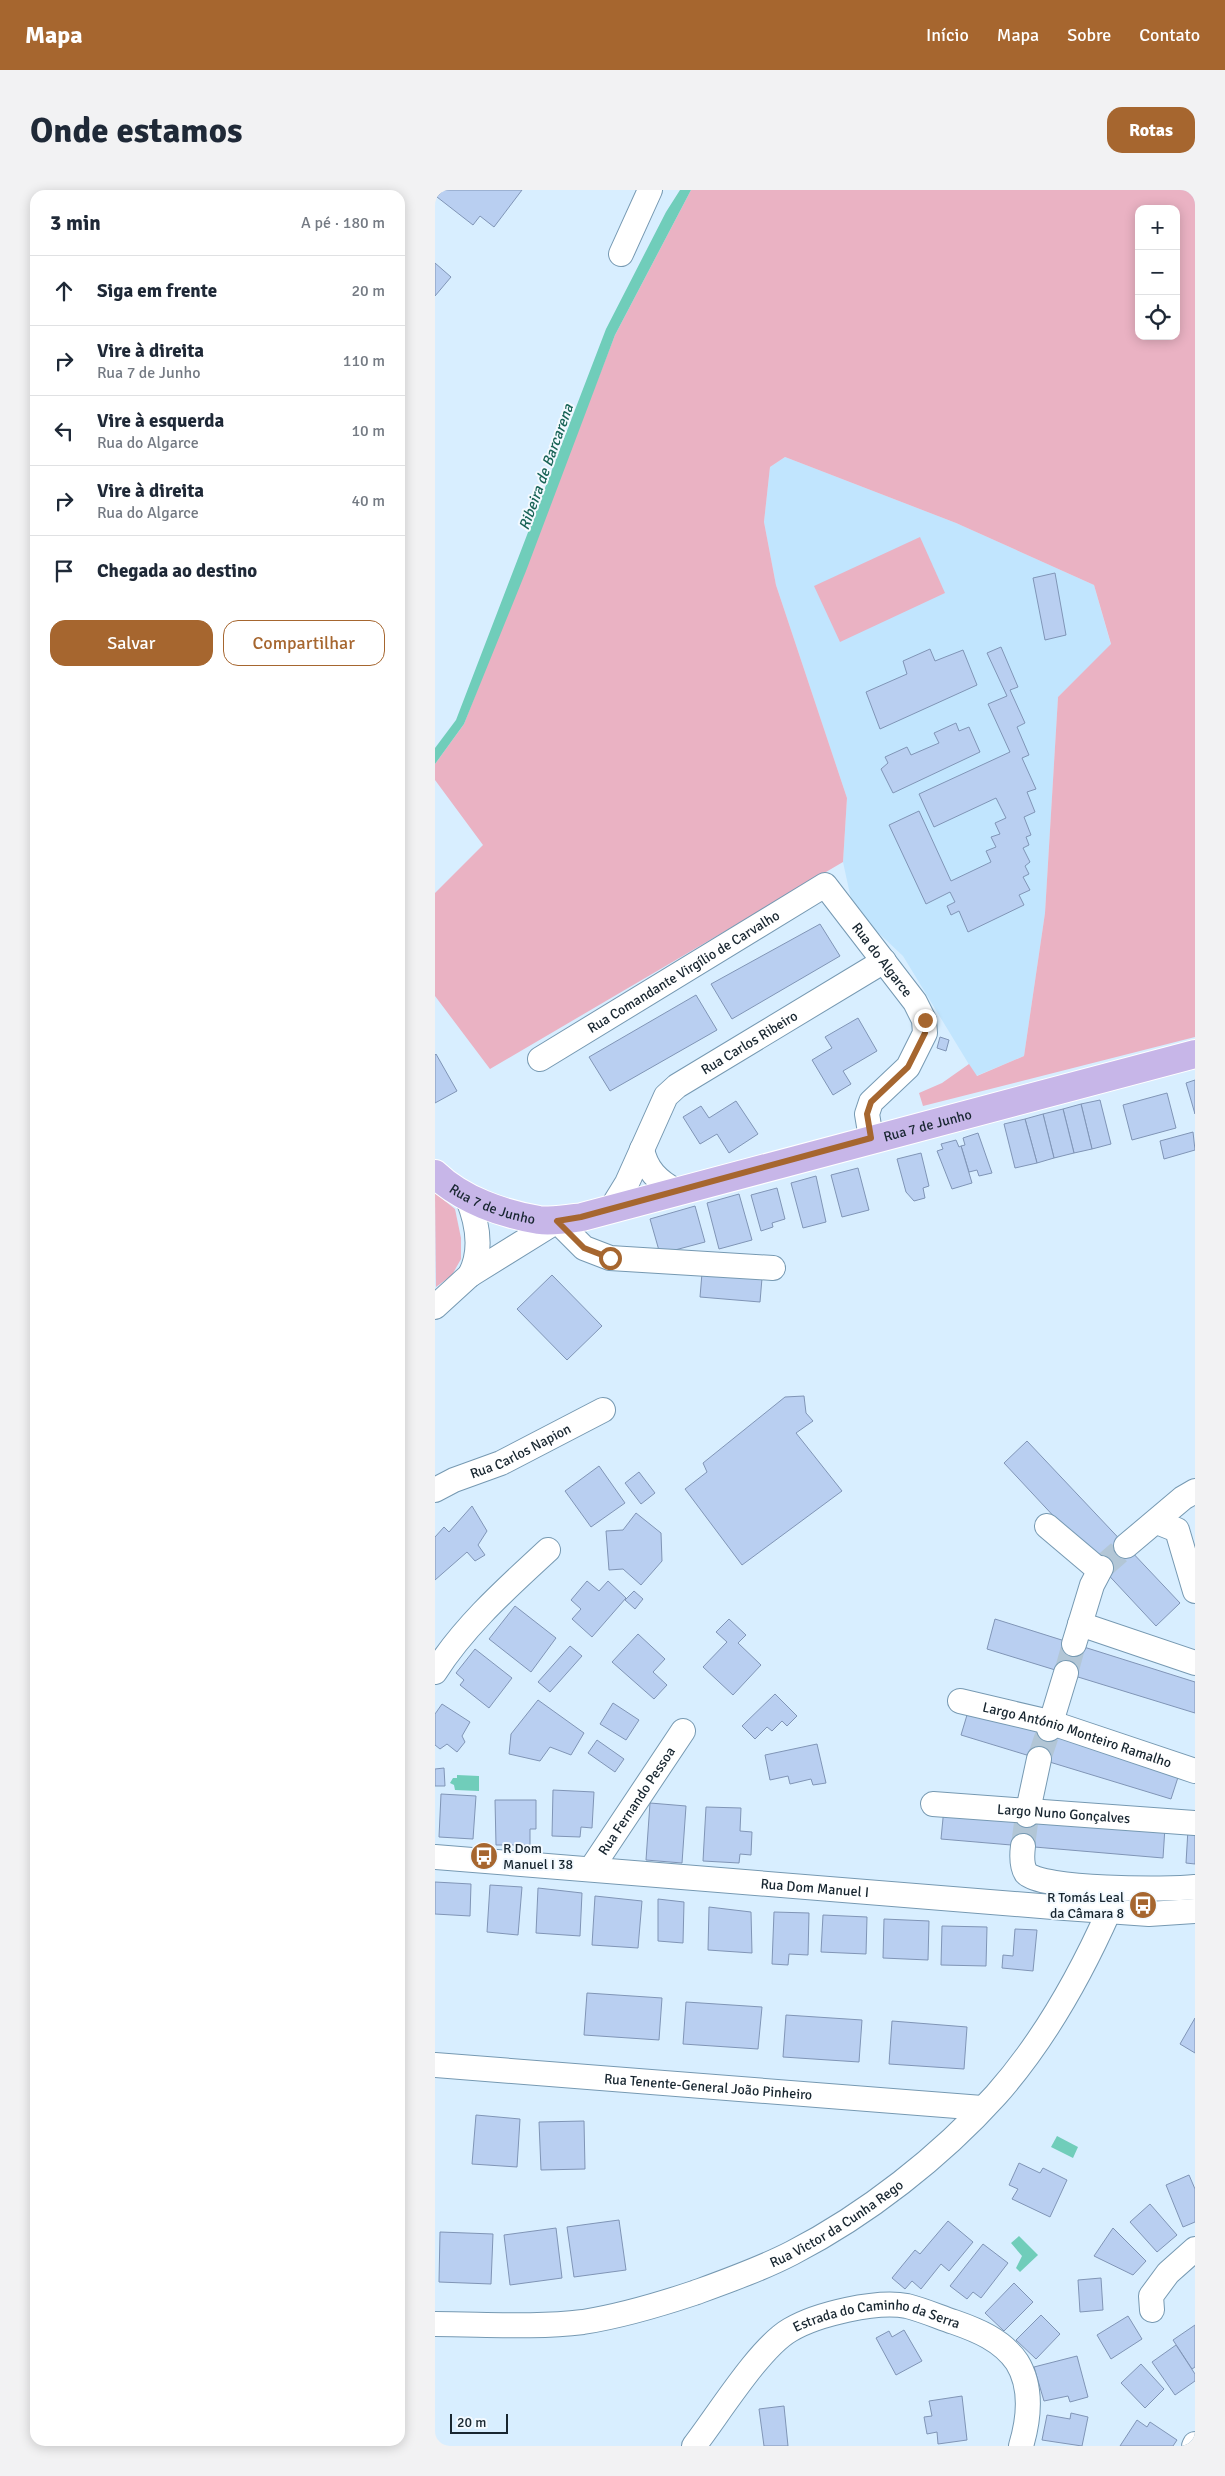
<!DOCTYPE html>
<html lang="pt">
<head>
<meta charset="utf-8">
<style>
	:root { --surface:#fff; --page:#f2f2f3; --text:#1f2937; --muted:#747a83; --line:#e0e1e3; --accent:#a6662f }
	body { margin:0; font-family:Signika,sans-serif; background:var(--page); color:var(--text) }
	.controls { position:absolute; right:15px; top:15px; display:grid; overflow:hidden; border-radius:10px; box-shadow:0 2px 12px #0003 }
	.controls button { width:45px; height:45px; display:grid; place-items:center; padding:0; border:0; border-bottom:1px solid var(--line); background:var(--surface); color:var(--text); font:25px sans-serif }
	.scale { position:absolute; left:15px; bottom:12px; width:58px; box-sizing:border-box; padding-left:5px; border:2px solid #182630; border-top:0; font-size:14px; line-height:18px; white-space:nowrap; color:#182630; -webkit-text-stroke:4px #f2f9ff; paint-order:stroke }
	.stop { position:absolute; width:15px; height:15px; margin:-11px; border:4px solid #a6662f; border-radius:50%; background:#fff }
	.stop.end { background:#a6662f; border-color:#fff; box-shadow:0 1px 5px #0008 }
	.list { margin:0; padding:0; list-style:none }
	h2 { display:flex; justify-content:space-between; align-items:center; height:65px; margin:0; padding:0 20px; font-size:21px }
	h2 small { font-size:16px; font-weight:400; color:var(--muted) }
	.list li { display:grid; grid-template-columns:32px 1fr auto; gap:15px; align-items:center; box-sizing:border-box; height:70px; padding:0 20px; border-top:1px solid var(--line) }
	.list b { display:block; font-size:19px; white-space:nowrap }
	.list p { margin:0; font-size:16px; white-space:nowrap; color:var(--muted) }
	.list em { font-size:16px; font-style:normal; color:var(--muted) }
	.actions { display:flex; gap:10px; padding:15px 20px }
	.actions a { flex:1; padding:11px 0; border:1px solid var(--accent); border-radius:15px; text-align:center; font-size:18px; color:var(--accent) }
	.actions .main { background:var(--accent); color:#fff }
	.icon { flex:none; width:28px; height:28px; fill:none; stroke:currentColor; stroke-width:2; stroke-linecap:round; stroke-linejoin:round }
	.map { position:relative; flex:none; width:760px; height:2256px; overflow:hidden; border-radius:15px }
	header { display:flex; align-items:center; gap:30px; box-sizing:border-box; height:70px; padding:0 25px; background:var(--accent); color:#fff }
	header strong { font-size:24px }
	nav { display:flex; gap:28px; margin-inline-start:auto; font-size:18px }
	.intro { display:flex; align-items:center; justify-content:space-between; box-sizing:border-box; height:120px; padding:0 30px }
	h1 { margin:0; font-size:35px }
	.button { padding:12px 22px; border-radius:15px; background:var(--accent); color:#fff; font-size:18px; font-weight:700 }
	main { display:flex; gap:30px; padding:0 30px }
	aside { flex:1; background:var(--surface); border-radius:15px; box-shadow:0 2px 12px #0003 }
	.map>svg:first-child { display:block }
	.built { fill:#c1e5fe }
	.green { fill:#eab2c3; fill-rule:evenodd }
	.water { fill:#70cdba }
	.building { fill:#b9cff1; stroke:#8095b6 }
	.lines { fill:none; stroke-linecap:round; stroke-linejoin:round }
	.minor-tunnel { stroke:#b2c6d6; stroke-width:24; stroke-dasharray:24 12; stroke-linecap:butt }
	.minor-casing { stroke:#7699b2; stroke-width:26 }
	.major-casing { stroke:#fff; stroke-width:30 }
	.minor { stroke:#fff; stroke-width:24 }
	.major { stroke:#c7b6e8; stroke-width:28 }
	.route { stroke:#a6662f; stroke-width:6 }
	.labels { text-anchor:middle; stroke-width:4; stroke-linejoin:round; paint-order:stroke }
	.street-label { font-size:14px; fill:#182630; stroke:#f2f9ff }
	.poi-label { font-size:14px; fill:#182630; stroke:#f2f9ff; text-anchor:start }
	.water-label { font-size:15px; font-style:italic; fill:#186356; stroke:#f2f9ff }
</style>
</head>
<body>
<header>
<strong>Mapa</strong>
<nav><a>Início</a><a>Mapa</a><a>Sobre</a><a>Contato</a></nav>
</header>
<div class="intro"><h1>Onde estamos</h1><a class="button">Rotas</a></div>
<main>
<aside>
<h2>3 min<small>A pé · 180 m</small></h2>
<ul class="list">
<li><svg class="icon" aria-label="ahead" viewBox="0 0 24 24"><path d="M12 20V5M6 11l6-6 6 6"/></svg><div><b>Siga em frente</b></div><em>20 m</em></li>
<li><svg class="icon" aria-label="right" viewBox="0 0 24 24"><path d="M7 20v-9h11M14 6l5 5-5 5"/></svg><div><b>Vire à direita</b><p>Rua 7 de Junho</p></div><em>110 m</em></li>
<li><svg class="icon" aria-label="left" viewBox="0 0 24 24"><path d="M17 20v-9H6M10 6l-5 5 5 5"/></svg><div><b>Vire à esquerda</b><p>Rua do Algarce</p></div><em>10 m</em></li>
<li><svg class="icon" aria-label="right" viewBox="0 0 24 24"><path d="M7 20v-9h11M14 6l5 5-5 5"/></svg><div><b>Vire à direita</b><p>Rua do Algarce</p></div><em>40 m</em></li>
<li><svg class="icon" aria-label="arrive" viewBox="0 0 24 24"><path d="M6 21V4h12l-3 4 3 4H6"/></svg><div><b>Chegada ao destino</b></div></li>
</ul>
<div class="actions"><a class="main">Salvar</a><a>Compartilhar</a></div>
</aside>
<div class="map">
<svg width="760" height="2256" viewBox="0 0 760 2256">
	<rect width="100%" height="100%" fill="#d8eeff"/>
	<polygon class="built" points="350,267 521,333 659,395 676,455 623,507 610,723 589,866 541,886 468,766 435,735 416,709 408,672 412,608 341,395 329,332 335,277"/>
	<g class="green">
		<path d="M256,0H760V847L488,916L484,903L507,893L534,874L542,886L589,866L610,723L623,507L676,454L659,395L521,333L350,267L335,277L329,332L341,395L412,608L408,672L55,879L0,806V703L48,655L0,590V574L29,534L180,145ZM704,19H741V146H704Z"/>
		<polygon points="485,347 510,403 405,452 379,396"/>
		<polygon points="0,1003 20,1019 26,1048 26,1069 17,1085 1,1097"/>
	</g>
	<g class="water">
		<polygon points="245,0 256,0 180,145 91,381 29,534 0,574 0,558 21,530 171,139 231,22"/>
		<polygon points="22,1585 44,1586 44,1601 20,1600 19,1595 15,1593 18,1588 22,1588"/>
		<polygon points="622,1946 643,1957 638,1968 616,1957"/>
		<polygon points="584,2046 603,2065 585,2082 581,2078 587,2066 576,2053"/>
	</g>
	<g class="building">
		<polygon points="8,0 87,0 59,37 45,26 38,35 2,7"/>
		<polygon points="0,73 16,87 0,106"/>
		<polygon points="620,383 631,445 610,450 598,388"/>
		<polygon points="566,457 583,497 575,500 590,533 582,537 594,565 587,568 601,599 592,602 600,622 589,627 596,645 591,647 594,655 588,658 595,672 590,676 594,684 588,687 595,700 584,705 589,715 533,742 524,721 516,725 512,716 520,712 515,702 491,714 454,635 484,621 516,691 556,672 551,661 561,657 556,647 565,644 560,633 571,628 561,608 499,637 484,604 575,562 553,514 572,506 552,463"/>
		<polygon points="495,459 500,471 528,460 542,495 445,539 431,502 472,484 468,471"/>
		<polygon points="521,533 524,541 534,537 545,562 458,603 446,579 453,573 450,567 472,557 476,565 504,553 499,543"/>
		<polygon points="385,734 405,766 297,829 276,794"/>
		<polygon points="261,805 282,840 175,901 154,867"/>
		<polygon points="423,828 442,861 408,881 416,894 398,905 377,870 397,858 390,847"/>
		<polygon points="505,847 514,850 511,861 502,858"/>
		<polygon points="1,864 22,901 0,913 0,865"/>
		<polygon points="760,890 760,924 751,893"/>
		<polygon points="732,903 741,938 697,950 688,915"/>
		<polygon points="665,910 676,954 657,959 646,914"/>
		<polygon points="301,911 323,944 294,963 282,944 265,954 248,927 266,916 274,928"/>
		<polygon points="646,914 657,959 639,963 628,919"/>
		<polygon points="628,919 639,963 619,968 608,924"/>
		<polygon points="608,924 619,968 602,973 590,929"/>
		<polygon points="590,929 602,973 580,978 569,934"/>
		<polygon points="758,942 760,960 729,969 725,951"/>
		<polygon points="543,943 557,983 544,986 542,980 534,982 526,956 530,955 528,948"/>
		<polygon points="521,950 524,957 526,956 537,993 517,999 502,961 508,959 506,954"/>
		<polygon points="486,963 494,996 488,998 490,1008 479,1011 471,1002 462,969"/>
		<polygon points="423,978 434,1020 407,1027 396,985"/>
		<polygon points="381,986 391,1032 368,1038 356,993"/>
		<polygon points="342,998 350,1029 337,1033 338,1037 326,1041 316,1005"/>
		<polygon points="304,1004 317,1050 284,1059 272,1013"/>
		<polygon points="260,1016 270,1052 225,1064 215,1029"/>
		<polygon points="267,1083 327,1088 325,1112 265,1107"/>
		<polygon points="117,1085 167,1136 132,1170 82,1119"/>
		<polygon points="369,1206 371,1223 378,1231 361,1243 407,1301 307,1375 250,1299 272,1282 268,1273 350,1207"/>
		<polygon points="592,1251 745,1413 721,1436 569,1273"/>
		<polygon points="164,1276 190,1313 156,1337 130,1301"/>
		<polygon points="204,1282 220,1303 206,1314 190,1293"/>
		<polygon points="37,1316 52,1341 43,1355 50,1365 40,1371 32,1362 0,1390 0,1347 9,1337 14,1342"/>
		<polygon points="201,1323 226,1343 227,1371 206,1395 188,1379 174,1380 171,1341 188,1340"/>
		<polygon points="152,1391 164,1401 173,1391 191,1408 157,1447 137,1429 146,1419 136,1410"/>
		<polygon points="199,1401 208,1409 200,1419 190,1410"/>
		<polygon points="80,1416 121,1448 96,1482 54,1449"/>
		<polygon points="294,1429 311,1445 303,1453 326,1475 298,1505 268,1477 292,1452 281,1442"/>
		<polygon points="560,1429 760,1492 760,1523 552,1459"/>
		<polygon points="203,1444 230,1469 218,1482 232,1495 219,1509 177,1472"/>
		<polygon points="135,1456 147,1466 115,1502 103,1492"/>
		<polygon points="40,1459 77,1488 54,1518 25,1495 29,1490 21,1483"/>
		<polygon points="340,1504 362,1526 352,1536 347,1531 337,1541 332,1537 320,1549 307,1536"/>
		<polygon points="103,1510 149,1543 136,1565 115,1557 105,1571 74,1564 76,1544"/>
		<polygon points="178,1513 204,1530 191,1550 165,1534"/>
		<polygon points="7,1514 35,1532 27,1546 30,1552 22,1562 12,1554 5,1559 0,1555 0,1524"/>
		<polygon points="535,1515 746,1578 736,1609 526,1545"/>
		<polygon points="162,1550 189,1569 180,1582 153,1563"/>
		<polygon points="382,1554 391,1593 378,1595 376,1589 355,1594 353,1586 335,1590 330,1565"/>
		<polygon points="9,1578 10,1596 0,1596 0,1579"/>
		<polygon points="118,1600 159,1602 157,1638 146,1637 145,1647 117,1646"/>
		<polygon points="6,1604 41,1606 38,1649 4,1647"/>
		<polygon points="60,1610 101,1610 101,1639 95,1639 95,1655 61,1655"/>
		<polygon points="215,1613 251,1616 247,1673 211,1670"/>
		<polygon points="271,1617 306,1618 305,1641 317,1642 316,1665 305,1664 304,1673 268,1671"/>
		<polygon points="509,1618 730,1637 728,1668 506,1649"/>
		<polygon points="753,1639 760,1640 760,1674 751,1673"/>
		<polygon points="0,1692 36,1694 35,1726 0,1724"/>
		<polygon points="55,1695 87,1697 83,1745 52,1742"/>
		<polygon points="103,1698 147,1703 145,1746 101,1743"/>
		<polygon points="160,1706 207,1711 203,1758 157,1755"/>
		<polygon points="223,1709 249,1712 248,1753 223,1751"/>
		<polygon points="274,1717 316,1722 317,1763 273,1760"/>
		<polygon points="339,1722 374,1723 373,1765 354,1764 353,1775 337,1774"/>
		<polygon points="388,1725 432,1727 431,1764 386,1762"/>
		<polygon points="449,1729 494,1731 493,1770 448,1768"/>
		<polygon points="507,1736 552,1737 551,1776 506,1775"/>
		<polygon points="580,1739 602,1740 598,1781 567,1778 568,1765 578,1766"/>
		<polygon points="152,1803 227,1808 224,1850 149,1845"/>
		<polygon points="251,1812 327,1817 323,1859 248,1854"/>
		<polygon points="351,1825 427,1830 424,1872 348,1867"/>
		<polygon points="760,1828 760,1863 745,1854"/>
		<polygon points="457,1831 532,1837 529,1879 454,1874"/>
		<polygon points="41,1925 85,1929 82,1977 37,1974"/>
		<polygon points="149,1931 150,1979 106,1980 104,1932"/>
		<polygon points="584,1973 605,1983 608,1978 632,1990 615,2027 577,2009 583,1999 574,1995"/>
		<polygon points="754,1985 760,1999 760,2032 748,2037 731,1995"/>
		<polygon points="715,2014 742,2045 722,2062 695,2032"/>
		<polygon points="184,2030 191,2080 139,2087 132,2037"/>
		<polygon points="513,2031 538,2052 514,2081 506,2074 486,2099 477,2091 470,2099 457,2088 480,2060 485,2064"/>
		<polygon points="121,2038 127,2088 75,2095 69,2045"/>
		<polygon points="678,2038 711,2071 698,2085 659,2066"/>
		<polygon points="5,2042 58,2044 56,2094 4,2092"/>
		<polygon points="548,2054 573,2073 546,2108 538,2102 532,2109 515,2096"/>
		<polygon points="666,2088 668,2120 645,2122 643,2090"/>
		<polygon points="579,2093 598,2112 569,2141 550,2123"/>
		<polygon points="606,2125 625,2144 601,2169 581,2150"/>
		<polygon points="693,2126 707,2149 676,2169 662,2145"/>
		<polygon points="760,2135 760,2177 757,2179 738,2150"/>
		<polygon points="469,2140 487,2171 461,2185 441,2148 454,2141 457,2147"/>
		<polygon points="741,2155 760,2184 760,2191 740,2205 717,2172"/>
		<polygon points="642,2166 653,2207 635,2212 633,2206 609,2211 599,2177"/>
		<polygon points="706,2174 729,2199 710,2218 686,2193"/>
		<polygon points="527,2206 532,2250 503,2254 502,2242 492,2244 489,2227 497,2226 494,2211"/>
		<polygon points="349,2216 353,2256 329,2256 324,2219"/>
		<polygon points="636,2223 653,2227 647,2256 607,2250 612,2225 635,2229"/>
		<polygon points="702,2230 712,2237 715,2232 742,2250 738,2256 685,2256"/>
	</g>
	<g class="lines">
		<g class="minor-tunnel">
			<polyline points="666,1378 691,1356"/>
			<polyline points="631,1483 639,1454"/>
			<polyline points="604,1569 614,1539"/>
			<polyline points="588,1656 592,1625"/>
		</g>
		<g class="minor-casing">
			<g id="minor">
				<polyline points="186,64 215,0"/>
				<path id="s1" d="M105,869L390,695L480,812L489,830L490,843L473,877L436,912L432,924L436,948"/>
				<path d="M207,959C211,980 223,991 241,1001"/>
				<path d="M32,1007C43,1033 48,1060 35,1085"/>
				<path id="s2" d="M176,1019L192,993L231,906L242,896L449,771"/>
				<polyline points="0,1117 35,1085 122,1031 149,1058 175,1068 338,1078"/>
				<path id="s3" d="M0,1300L19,1290L66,1273L168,1220"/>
				<polyline points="722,1332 742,1340 760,1401"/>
				<polyline points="612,1336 664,1380"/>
				<polyline points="691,1356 748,1308 760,1301"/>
				<polyline points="645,1434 760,1473"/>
				<polyline points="639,1454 657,1395 666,1378"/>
				<path d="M0,1482C30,1435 72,1398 113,1360"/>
				<path id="s4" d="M525,1511L614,1532L760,1581"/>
				<polyline points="614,1539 631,1483"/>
				<path id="s5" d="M498,1614L760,1633"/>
				<polyline points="592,1625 604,1569"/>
				<path d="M588,1656C587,1664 586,1675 591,1683C605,1700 735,1700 760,1697"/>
				<path id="s6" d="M0,1667L630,1718L714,1724L760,1721"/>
				<path id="s7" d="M156,1679L248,1541"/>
				<path id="s8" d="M0,1875L547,1918"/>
				<polyline points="717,2120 716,2106 733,2083 760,2059"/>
				<path id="s9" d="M0,2134C49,2134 100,2138 148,2132C186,2126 223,2115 259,2103C292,2091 326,2079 357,2063C431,2025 506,1966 561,1905C607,1853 646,1784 674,1721"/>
				<path id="s10" d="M259,2256C283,2225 324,2158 355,2140C382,2124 442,2110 472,2116C488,2120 504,2127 519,2132C542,2140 567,2150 582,2172C598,2198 594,2229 586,2256"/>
				<polyline points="759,2256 760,2254"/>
			</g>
		</g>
		<g class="major-casing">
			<g id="major">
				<path id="s11" d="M0,984C27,1010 68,1024 104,1030C118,1032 133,1029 147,1027L760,864"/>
			</g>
		</g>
		<use href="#minor" class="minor"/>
		<use href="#major" class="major"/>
	</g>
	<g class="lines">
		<polyline class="route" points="175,1068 149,1058 122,1031 146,1027 436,948 432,924 436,912 473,877 490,843 490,830"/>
	</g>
	<defs>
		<g id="bus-disc" transform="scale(1.4375)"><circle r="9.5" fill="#a6662f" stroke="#f2f9ff"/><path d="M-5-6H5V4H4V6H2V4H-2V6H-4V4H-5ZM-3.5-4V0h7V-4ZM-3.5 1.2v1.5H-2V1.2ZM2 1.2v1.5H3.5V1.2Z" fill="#fff"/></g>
	</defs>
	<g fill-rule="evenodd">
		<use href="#bus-disc" x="49" y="1666"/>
		<use href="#bus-disc" x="708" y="1715"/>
	</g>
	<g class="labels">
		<g class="street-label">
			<text dy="5" stroke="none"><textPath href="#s1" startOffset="428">Rua do Algarce</textPath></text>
			<text dy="5" stroke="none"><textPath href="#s1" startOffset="168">Rua Comandante Virgílio de Carvalho</textPath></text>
			<text dy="5" stroke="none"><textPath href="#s2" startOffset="225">Rua Carlos Ribeiro</textPath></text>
			<text dy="5" stroke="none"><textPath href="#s11" startOffset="516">Rua 7 de Junho</textPath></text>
			<text dy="5" stroke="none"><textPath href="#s11" startOffset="66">Rua 7 de Junho</textPath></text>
			<text dy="5" stroke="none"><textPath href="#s3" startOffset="94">Rua Carlos Napion</textPath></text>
			<text dy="5" stroke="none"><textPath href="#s4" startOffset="122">Largo António Monteiro Ramalho</textPath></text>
			<text dy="5" stroke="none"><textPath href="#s7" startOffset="82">Rua Fernando Pessoa</textPath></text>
			<text dy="5" stroke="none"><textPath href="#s5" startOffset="131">Largo Nuno Gonçalves</textPath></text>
			<text dy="5" stroke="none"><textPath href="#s6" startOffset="381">Rua Dom Manuel I</textPath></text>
			<text dy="5" stroke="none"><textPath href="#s8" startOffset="274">Rua Tenente-General João Pinheiro</textPath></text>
			<text dy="5" stroke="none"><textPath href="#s9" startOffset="422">Rua Victor da Cunha Rego</textPath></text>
			<text dy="5" stroke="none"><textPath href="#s10" startOffset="242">Estrada do Caminho da Serra</textPath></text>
		</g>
		<g class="poi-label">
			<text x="68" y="1663">R Dom<tspan x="68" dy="16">Manuel I 38</tspan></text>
			<text x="689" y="1712" text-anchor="end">R Tomás Leal<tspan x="689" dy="16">da Câmara 8</tspan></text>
		</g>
		<g class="water-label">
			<text transform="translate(111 277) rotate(-70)" y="5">Ribeira de Barcarena</text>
		</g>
	</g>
</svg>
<div class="controls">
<button>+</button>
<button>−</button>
<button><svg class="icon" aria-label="locate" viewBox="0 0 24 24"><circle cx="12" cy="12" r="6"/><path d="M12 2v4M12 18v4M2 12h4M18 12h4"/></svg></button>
</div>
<div class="scale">20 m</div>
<div class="stop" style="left:175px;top:1068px"></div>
<div class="stop end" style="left:490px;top:830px"></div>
</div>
</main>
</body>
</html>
